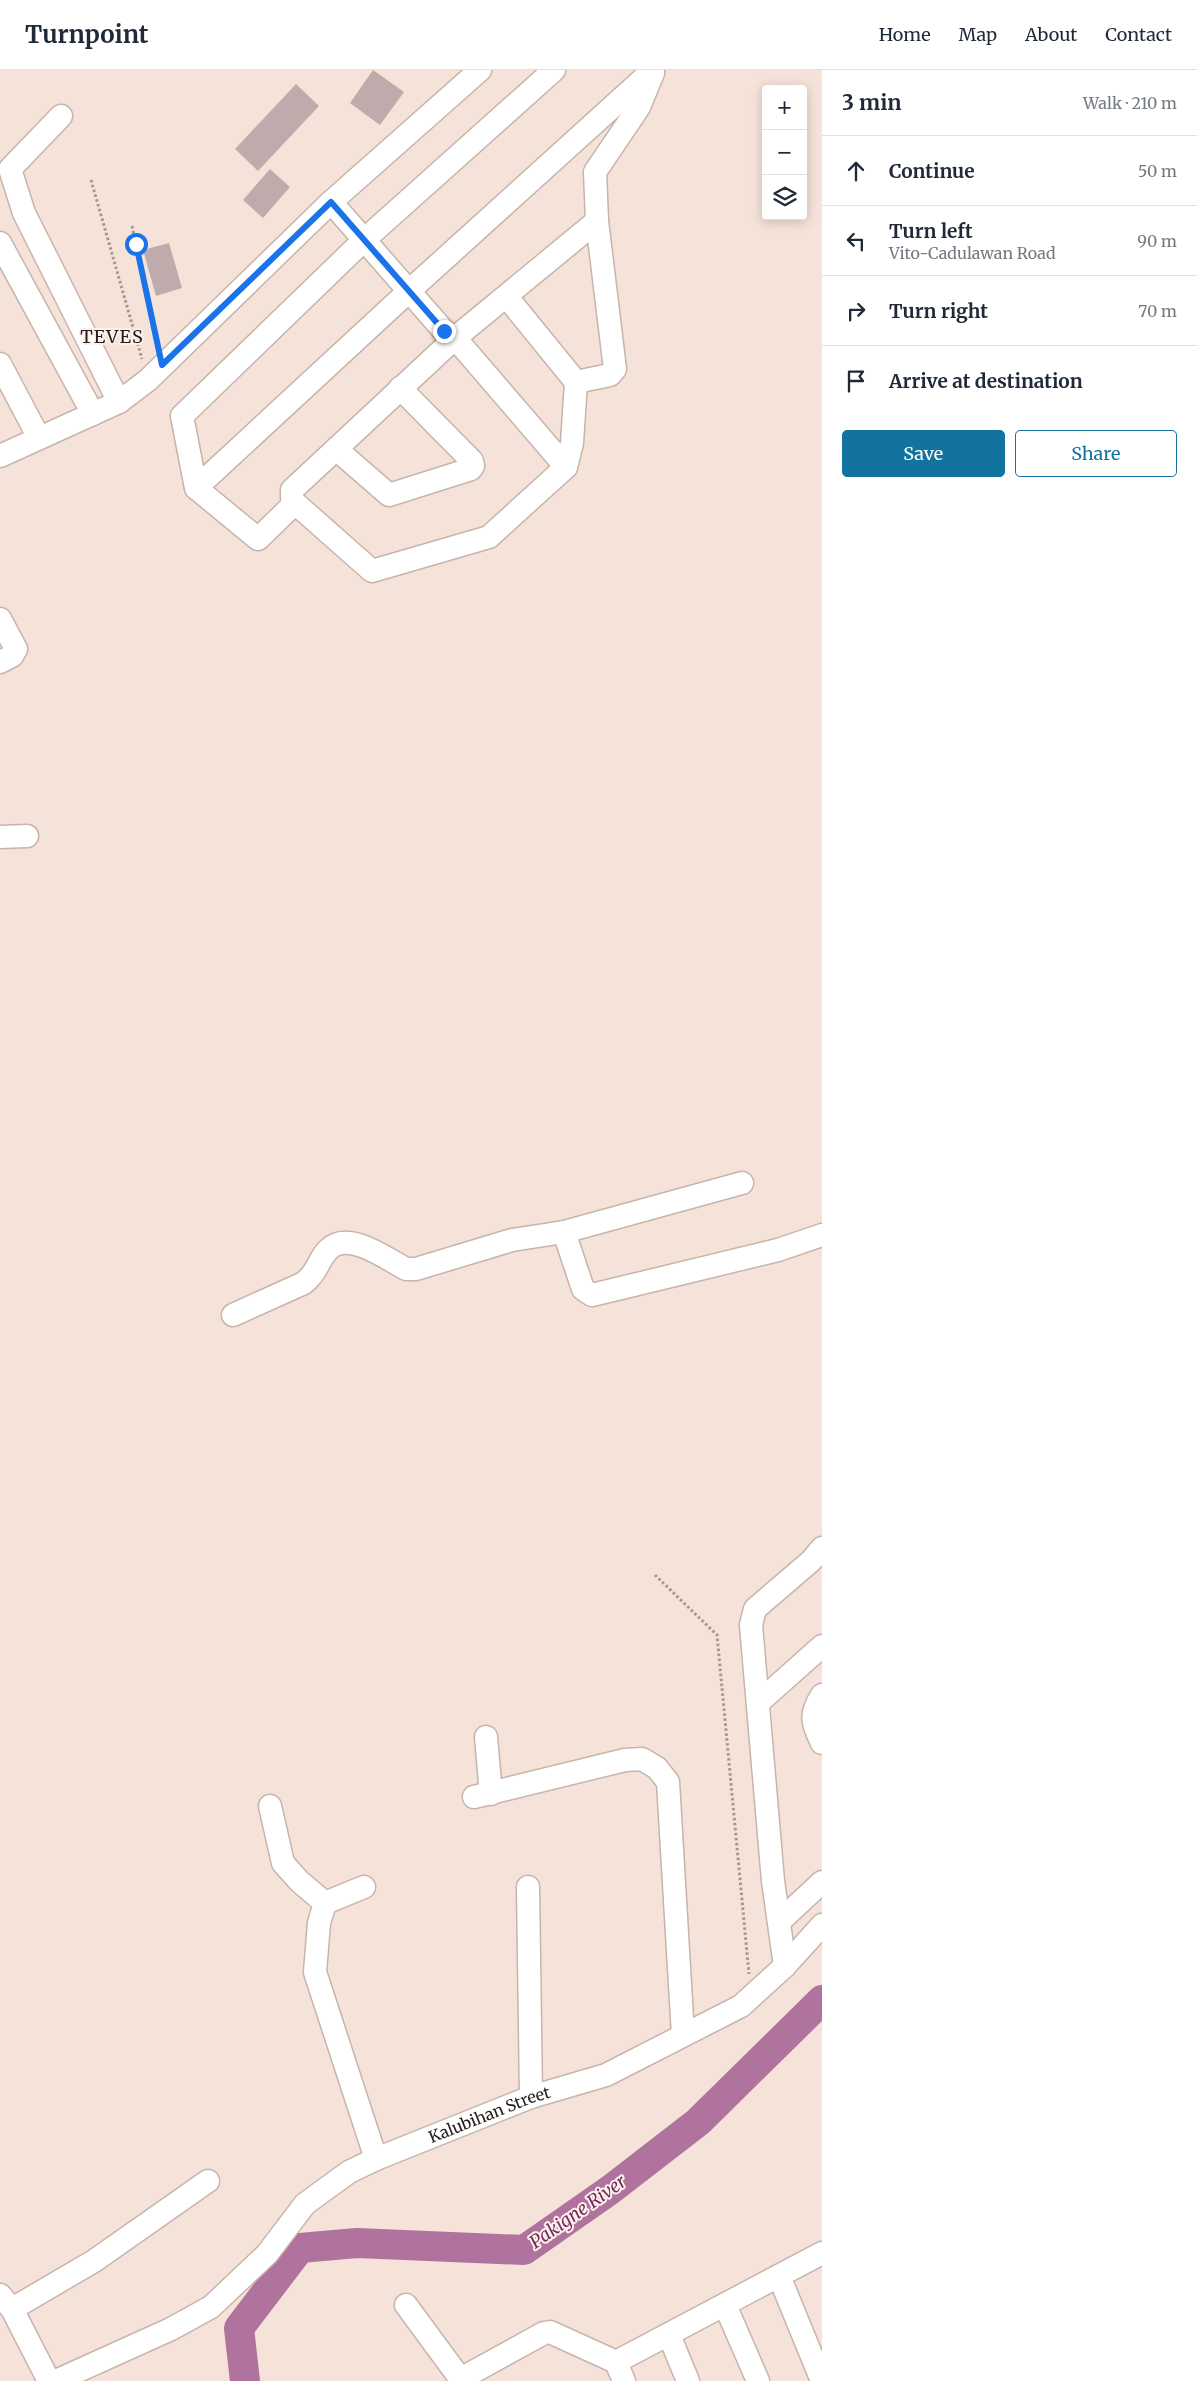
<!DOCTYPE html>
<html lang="en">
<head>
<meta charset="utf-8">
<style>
	:root { --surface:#fff; --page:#f6f6f7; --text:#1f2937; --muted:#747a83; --line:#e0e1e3; --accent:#1373a0 }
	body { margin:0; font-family:Merriweather,serif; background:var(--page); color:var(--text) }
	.controls { position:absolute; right:15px; top:15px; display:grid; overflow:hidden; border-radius:5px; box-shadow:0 2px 12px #0003 }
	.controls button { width:45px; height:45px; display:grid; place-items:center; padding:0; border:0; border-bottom:1px solid var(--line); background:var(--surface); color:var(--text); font:25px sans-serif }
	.stop { position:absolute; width:15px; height:15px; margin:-11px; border:4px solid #1a73e8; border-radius:50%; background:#fff }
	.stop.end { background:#1a73e8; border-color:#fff; box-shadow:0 1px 5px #0008 }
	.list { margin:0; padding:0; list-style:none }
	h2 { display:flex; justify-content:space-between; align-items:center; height:65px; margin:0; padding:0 20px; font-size:21px }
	h2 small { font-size:16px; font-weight:400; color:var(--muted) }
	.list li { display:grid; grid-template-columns:32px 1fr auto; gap:15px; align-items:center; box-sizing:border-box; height:70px; padding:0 20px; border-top:1px solid var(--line) }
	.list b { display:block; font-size:19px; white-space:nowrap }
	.list p { margin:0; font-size:16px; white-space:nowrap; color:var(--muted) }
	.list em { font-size:16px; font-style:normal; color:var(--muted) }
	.actions { display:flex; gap:10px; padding:15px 20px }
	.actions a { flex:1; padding:11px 0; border:1px solid var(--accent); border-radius:5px; text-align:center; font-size:18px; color:var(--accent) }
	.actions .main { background:var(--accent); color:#fff }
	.icon { flex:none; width:28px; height:28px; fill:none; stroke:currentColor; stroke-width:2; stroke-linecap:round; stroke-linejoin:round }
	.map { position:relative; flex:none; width:822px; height:2311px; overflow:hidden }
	header { display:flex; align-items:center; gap:30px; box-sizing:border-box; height:70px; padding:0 25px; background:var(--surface); border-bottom:1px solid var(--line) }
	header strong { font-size:24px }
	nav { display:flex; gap:28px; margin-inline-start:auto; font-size:18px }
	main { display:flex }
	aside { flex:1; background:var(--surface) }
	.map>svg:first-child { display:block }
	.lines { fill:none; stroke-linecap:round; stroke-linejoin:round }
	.river { stroke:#b0739d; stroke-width:30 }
	.building { fill:#c0abac }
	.minor-casing { stroke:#c7b4ab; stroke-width:25 }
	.path { stroke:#a59690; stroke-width:3; stroke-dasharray:2.5 2.5; stroke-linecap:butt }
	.minor { stroke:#fff; stroke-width:22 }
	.route { stroke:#1a73e8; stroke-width:6 }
	.labels { text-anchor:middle; stroke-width:4; stroke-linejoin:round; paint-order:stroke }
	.street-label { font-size:16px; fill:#251e1b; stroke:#fdf1eb }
	.neighbourhood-label { font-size:18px; letter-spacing:1px; fill:#251e1b; stroke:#fdf1eb }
	.water-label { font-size:18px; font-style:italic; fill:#732960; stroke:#fdf1eb }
</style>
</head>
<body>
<header>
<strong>Turnpoint</strong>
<nav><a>Home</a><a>Map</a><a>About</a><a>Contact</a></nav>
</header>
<main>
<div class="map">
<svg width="822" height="2311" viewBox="0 0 822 2311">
	<rect width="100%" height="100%" fill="#f5e2d9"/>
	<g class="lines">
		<polyline class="river" points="245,2311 239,2258 300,2178 357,2173 524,2180 610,2120 698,2052 822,1930"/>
	</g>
	<g class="building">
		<polygon points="373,0 404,22 380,55 350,33"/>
		<polygon points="296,14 319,36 258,101 235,79"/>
		<polygon points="270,99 290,117 263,148 243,130"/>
		<polygon points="169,173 182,218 156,226 143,180"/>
	</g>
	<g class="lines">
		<g class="minor-casing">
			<g id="minor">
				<polyline points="61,46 10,99 24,143 119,332"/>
				<polyline points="331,132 444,261 455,268 566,397"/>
				<polyline points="0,173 93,344"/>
				<polyline points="506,226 576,312 572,373 566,397 489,467 372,501 295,433 292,429 292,420 455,268 597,151"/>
				<polyline points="0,294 39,368"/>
				<polyline points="576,312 610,305 615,299 597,151 595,102 639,37 653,3"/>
				<polyline points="336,379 389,425 471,399 473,396 472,391 400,318"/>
				<polyline points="0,386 119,332 148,310 331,132 480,0"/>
				<polyline points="196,418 409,221 653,0"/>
				<polyline points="295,433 258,469 196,418 182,346 364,170 554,0"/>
				<polyline points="0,549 16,579 12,586 0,592"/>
				<polyline points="0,767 27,766"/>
				<polyline points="564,1162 583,1219 592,1225 778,1180 822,1165"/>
				<path d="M233,1245L304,1213C319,1201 318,1189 329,1179C348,1160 387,1189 406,1199H416L512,1170L564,1162L742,1113"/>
				<path d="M822,1625C809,1645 812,1652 822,1673"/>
				<polyline points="758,1633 822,1576"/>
				<polyline points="486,1667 491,1724"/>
				<polyline points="474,1727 625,1690 642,1689 657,1698 668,1712 683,1965"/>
				<polyline points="270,1736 283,1793 299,1811 325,1833"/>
				<polyline points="364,1817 325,1833 319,1853 315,1902 376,2089"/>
				<polyline points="528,1817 531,2027"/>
				<polyline points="779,1852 822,1812"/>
				<polyline points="785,1896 773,1811 751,1555 755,1539 811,1491 822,1478"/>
				<polyline points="779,2206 822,2311"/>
				<polyline points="0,2225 12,2239 49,2311"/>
				<polyline points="406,2235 459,2307 464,2307 544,2263 550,2262 616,2292 624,2311"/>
				<polyline points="725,2235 758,2311"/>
				<polyline points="12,2239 94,2191 208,2111"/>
				<polyline points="669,2265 688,2311"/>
				<polyline points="616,2292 822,2183"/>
				<path id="s1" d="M56,2311L171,2259L211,2237L267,2184L305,2134L349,2102L376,2089L531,2027L606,2005L741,1936L785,1896L822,1855"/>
			</g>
		</g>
		<g class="path">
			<polyline points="91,110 142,289"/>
			<polyline points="132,156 158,276"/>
			<polyline points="655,1505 717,1565 749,1904"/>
		</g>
		<use href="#minor" class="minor"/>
	</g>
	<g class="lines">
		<polyline class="route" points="136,174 162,295 331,132 444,261"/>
	</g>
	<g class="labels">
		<g class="street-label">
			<text dy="6" stroke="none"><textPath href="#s1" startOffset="518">Kalubihan Street</textPath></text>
		</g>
		<g class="neighbourhood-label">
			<text x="112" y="273">TEVES</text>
		</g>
		<g class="water-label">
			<text transform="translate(578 2142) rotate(-35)" y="6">Pakigne River</text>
		</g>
	</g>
</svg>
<div class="controls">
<button>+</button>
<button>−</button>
<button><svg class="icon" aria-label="layers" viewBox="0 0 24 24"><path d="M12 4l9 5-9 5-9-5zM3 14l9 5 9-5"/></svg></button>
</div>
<div class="stop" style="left:136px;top:174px"></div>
<div class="stop end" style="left:444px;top:261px"></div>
</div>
<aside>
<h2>3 min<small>Walk · 210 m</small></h2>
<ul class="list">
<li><svg class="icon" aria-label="ahead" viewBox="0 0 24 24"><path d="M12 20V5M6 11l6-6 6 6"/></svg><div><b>Continue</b></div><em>50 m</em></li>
<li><svg class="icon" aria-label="left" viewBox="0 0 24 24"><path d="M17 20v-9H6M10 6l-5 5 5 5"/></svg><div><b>Turn left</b><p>Vito-Cadulawan Road</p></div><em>90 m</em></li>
<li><svg class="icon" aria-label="right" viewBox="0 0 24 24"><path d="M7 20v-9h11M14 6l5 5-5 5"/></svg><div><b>Turn right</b></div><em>70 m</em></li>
<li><svg class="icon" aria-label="arrive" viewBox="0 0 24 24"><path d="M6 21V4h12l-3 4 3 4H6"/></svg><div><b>Arrive at destination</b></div></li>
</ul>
<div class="actions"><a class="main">Save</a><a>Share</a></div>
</aside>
</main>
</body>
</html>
